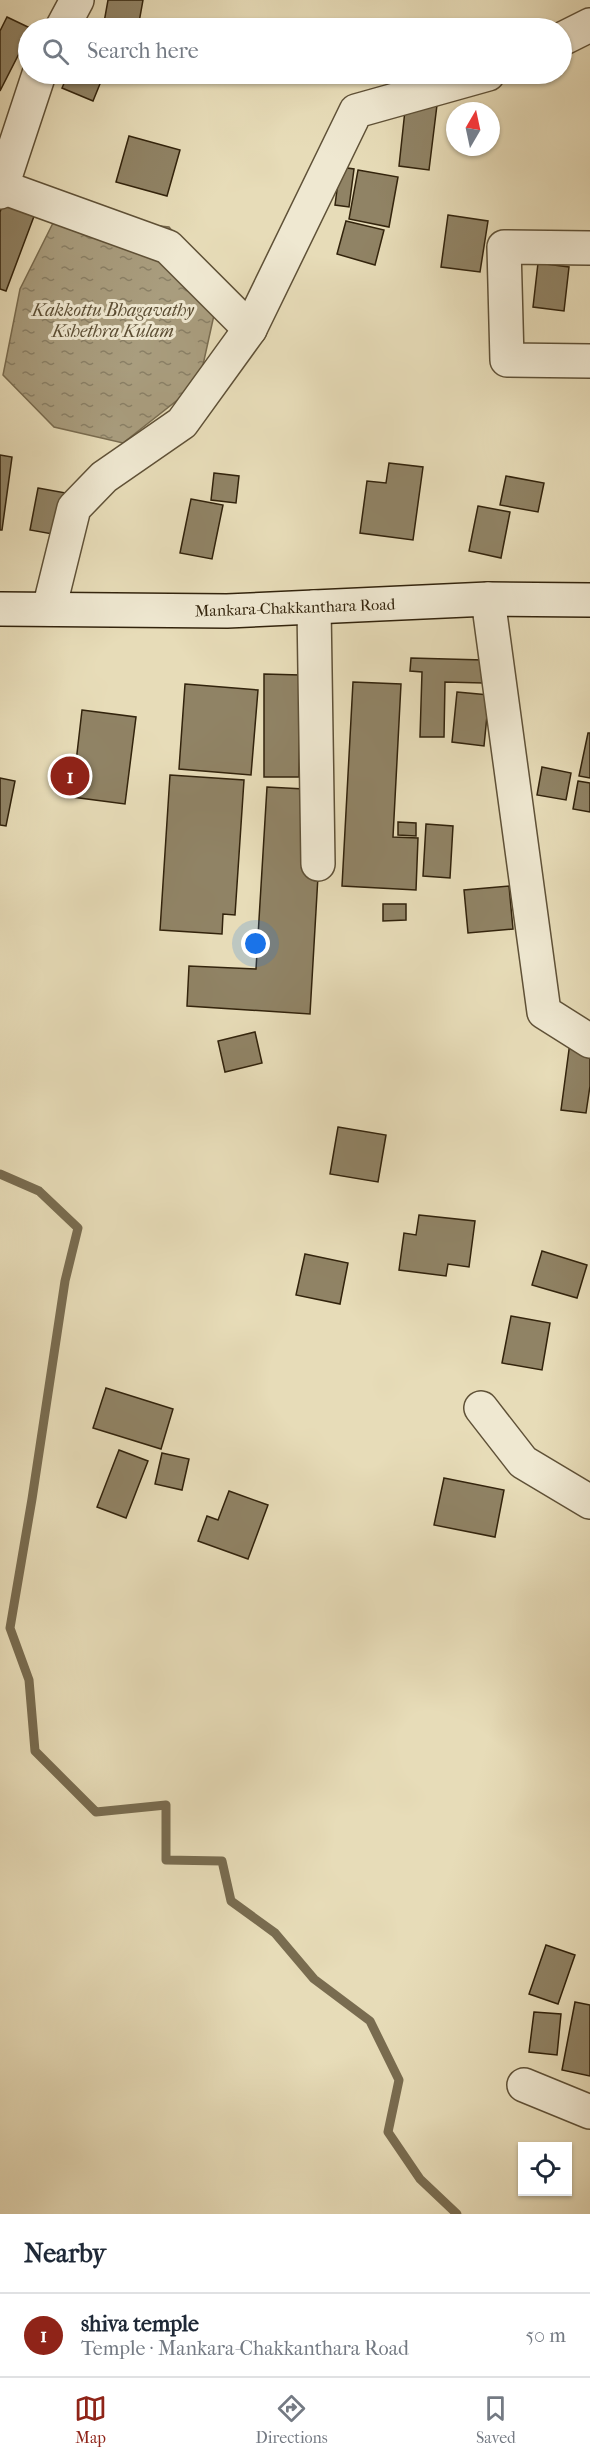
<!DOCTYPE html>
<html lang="en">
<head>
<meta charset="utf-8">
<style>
	:root { --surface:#fff; --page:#f6f6f7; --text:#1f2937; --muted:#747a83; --line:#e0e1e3; --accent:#8f2418 }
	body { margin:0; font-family:"IM FELL French Canon",serif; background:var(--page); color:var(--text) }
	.controls { position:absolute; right:18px; bottom:18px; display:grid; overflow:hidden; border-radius:0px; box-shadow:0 2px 4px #0004 }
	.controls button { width:54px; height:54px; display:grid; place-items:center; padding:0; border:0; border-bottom:2px solid var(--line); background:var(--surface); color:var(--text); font:30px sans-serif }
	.compass { position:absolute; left:446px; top:102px; width:54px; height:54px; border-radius:50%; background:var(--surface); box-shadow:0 2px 4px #0004; rotate:9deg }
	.you { position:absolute; left:256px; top:944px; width:21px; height:21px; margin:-15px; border:4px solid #fff; border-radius:50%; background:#1a73e8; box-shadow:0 0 0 9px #1a73e833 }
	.badge { display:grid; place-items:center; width:39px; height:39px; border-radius:50%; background:var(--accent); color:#fff; font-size:20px; font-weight:700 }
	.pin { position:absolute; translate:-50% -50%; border:3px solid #fff; box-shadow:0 2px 6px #0006 }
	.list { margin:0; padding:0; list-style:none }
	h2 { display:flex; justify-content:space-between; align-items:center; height:78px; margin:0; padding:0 24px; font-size:26px }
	h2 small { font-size:20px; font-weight:400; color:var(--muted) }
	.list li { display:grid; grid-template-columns:39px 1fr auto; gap:18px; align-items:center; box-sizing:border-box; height:84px; padding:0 24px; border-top:2px solid var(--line) }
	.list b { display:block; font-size:22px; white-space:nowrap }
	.list p { margin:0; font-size:20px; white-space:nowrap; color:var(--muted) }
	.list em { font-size:20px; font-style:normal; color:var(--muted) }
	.icon { flex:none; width:33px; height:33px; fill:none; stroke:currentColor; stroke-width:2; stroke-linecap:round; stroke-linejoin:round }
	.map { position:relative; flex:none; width:590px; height:2214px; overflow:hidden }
	.search { position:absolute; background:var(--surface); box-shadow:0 2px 4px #0004; left:18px; right:18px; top:18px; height:66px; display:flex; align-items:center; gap:15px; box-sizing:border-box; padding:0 21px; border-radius:33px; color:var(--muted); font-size:22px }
	.sheet { height:162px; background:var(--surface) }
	nav { display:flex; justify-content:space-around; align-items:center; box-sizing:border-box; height:84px; border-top:2px solid var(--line); background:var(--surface); font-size:16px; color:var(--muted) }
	nav a { display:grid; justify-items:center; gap:3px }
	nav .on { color:var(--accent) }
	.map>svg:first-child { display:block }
	.water { fill:url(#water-ripples); stroke:#796c50; stroke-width:1.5 }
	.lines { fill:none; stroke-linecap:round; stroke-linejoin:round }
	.stream { stroke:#796c50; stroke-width:9 }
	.building { fill:#908365; stroke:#32230c; stroke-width:1.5 }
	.minor-casing { stroke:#5f5137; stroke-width:36 }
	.secondary-casing { stroke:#32230c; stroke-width:36 }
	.minor { stroke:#efe8d1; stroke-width:33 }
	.secondary { stroke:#efe8d1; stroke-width:33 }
	.labels { text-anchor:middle; stroke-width:6; stroke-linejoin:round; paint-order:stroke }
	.street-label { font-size:16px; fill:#32230c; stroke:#efe8d1 }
	.water-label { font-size:18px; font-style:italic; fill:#5c4e34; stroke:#efe8d1 }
</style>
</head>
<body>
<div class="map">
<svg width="590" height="2214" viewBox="0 0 590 2214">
	<defs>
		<pattern id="water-ripples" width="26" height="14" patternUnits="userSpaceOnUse" patternTransform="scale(1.5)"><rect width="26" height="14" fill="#a99d7e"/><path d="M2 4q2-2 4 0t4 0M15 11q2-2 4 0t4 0" fill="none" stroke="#8a8066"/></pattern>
	</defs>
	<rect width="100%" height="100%" fill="#e7dcb8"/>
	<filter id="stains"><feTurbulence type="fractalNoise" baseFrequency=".00333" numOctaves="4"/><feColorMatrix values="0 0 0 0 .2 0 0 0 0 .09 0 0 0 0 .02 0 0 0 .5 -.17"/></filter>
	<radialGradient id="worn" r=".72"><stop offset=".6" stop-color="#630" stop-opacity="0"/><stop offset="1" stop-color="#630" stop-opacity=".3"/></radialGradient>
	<polygon class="water" points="57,215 169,227 220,288 199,383 123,443 54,427 3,375 20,289"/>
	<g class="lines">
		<polyline class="stream" points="0,1174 39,1191 78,1228 65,1281 32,1499 10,1628 29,1680 35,1751 96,1812 166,1805 166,1860 222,1861 231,1901 275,1933 314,1979 370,2021 399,2080 388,2132 420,2179 457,2214"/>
	</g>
	<g class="building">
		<polygon points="108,0 143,0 138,28 103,28"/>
		<polygon points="7,17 30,28 28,36 0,91 0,31"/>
		<polygon points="68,74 104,74 93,101 62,88"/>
		<polygon points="406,101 437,105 429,170 399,166"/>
		<polygon points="129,136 180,150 167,196 116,182"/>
		<polygon points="340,167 354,169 349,207 335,205"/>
		<polygon points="358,170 398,177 389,227 349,219"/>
		<polygon points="8,191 39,203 6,291 0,289 0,212"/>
		<polygon points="448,215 488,221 480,272 441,267"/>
		<polygon points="346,221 384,230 375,265 337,254"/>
		<polygon points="538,263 569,267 564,311 533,307"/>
		<polygon points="0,455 12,457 2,530 0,530"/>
		<polygon points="389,463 423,467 413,540 360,533 367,481 386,483"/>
		<polygon points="214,473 239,476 236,503 211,500"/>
		<polygon points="506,476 544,483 538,512 500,505"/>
		<polygon points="38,488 77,495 69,537 30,530"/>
		<polygon points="191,499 223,505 212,559 180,553"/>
		<polygon points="478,506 510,512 501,558 469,551"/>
		<polygon points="411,658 483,660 483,683 445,682 444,737 420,737 422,672 410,671"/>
		<polygon points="264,674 300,675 299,777 264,777"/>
		<polygon points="353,682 401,684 393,837 418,838 416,890 342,886"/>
		<polygon points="185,684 258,690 251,775 179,769"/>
		<polygon points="457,692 489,695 484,746 452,742"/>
		<polygon points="82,710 136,717 125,804 72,797"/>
		<polygon points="588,733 590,733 590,778 579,776"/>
		<polygon points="542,767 571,773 566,800 537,795"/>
		<polygon points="170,775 244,780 235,915 223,914 222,934 160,930"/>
		<polygon points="0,778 15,781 6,826 0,825"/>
		<polygon points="578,781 590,783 590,812 573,809"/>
		<polygon points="267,787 323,790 310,1014 187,1006 189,966 256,969"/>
		<polygon points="398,822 416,823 416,836 398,835"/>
		<polygon points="426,824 453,826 450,878 423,876"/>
		<polygon points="509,886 513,929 468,933 464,890"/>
		<polygon points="383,904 406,904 406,920 383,921"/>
		<polygon points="255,1032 262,1063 225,1072 218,1041"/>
		<polygon points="570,1042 590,1045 590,1086 586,1113 561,1110"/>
		<polygon points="338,1127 386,1135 378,1182 330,1174"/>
		<polygon points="419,1215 475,1221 469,1267 448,1264 446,1276 399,1270 404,1233 416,1235"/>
		<polygon points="542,1251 587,1265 577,1298 532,1285"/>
		<polygon points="305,1254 348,1263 340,1304 296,1295"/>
		<polygon points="511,1316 550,1323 542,1370 502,1363"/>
		<polygon points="106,1388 173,1409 161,1449 93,1428"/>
		<polygon points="119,1450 148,1461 126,1518 97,1507"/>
		<polygon points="162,1453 189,1459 182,1490 155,1484"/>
		<polygon points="444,1478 504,1490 495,1537 434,1525"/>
		<polygon points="229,1491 268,1505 248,1559 198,1541 207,1516 218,1520"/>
		<polygon points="546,1945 575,1955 558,2004 529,1994"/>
		<polygon points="575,2002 590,2005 590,2076 562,2070"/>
		<polygon points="534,2012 561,2014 557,2055 529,2052"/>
	</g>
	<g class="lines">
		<g class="minor-casing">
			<g id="minor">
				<polyline points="62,28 77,0"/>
				<polyline points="562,39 590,25"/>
				<polyline points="2,187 168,247 250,329"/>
				<polyline points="0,192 39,74"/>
				<polyline points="590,248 504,247 507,360 590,361"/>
				<polyline points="488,599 544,1012 590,1041"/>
				<polyline points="314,607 318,864"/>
				<polyline points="49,609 74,508 104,477 182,423 250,329 356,111 488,74"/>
				<polyline points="481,1408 523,1462 590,1502"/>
				<polyline points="524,2085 590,2112"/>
			</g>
		</g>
		<g class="secondary-casing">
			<polyline id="secondary" points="0,609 227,611 488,599 590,600"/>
		</g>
		<use href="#minor" class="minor"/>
		<use href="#secondary" class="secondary"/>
	</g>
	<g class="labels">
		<g class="street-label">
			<text transform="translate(295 607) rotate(-2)" y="6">Mankara-Chakkanthara Road</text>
		</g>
		<g class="water-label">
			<text x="113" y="316">Kakkottu Bhagavathy<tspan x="113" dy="21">Kshethra Kulam</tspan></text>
		</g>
	</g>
	<rect width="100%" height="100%" filter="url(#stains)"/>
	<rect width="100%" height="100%" fill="url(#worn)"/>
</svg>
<div class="controls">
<button><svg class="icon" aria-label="locate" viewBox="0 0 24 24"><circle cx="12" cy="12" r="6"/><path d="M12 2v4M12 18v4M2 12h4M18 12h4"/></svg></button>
</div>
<svg class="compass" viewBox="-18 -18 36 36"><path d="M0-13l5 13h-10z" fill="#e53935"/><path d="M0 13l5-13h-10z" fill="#747a83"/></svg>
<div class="you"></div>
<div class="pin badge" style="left:70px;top:776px">1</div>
<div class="search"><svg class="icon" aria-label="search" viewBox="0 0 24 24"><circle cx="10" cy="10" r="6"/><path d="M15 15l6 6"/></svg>Search here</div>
</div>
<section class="sheet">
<h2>Nearby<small></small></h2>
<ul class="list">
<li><span class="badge">1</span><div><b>shiva temple</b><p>Temple · Mankara-Chakkanthara Road</p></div><em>50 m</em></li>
</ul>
</section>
<nav>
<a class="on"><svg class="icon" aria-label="map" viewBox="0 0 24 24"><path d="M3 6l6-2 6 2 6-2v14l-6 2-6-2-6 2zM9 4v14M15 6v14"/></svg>Map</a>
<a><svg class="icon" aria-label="directions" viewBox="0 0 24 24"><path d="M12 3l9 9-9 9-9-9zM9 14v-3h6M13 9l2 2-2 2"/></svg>Directions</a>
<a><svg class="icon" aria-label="saved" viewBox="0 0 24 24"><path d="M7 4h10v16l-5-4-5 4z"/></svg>Saved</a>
</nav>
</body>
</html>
